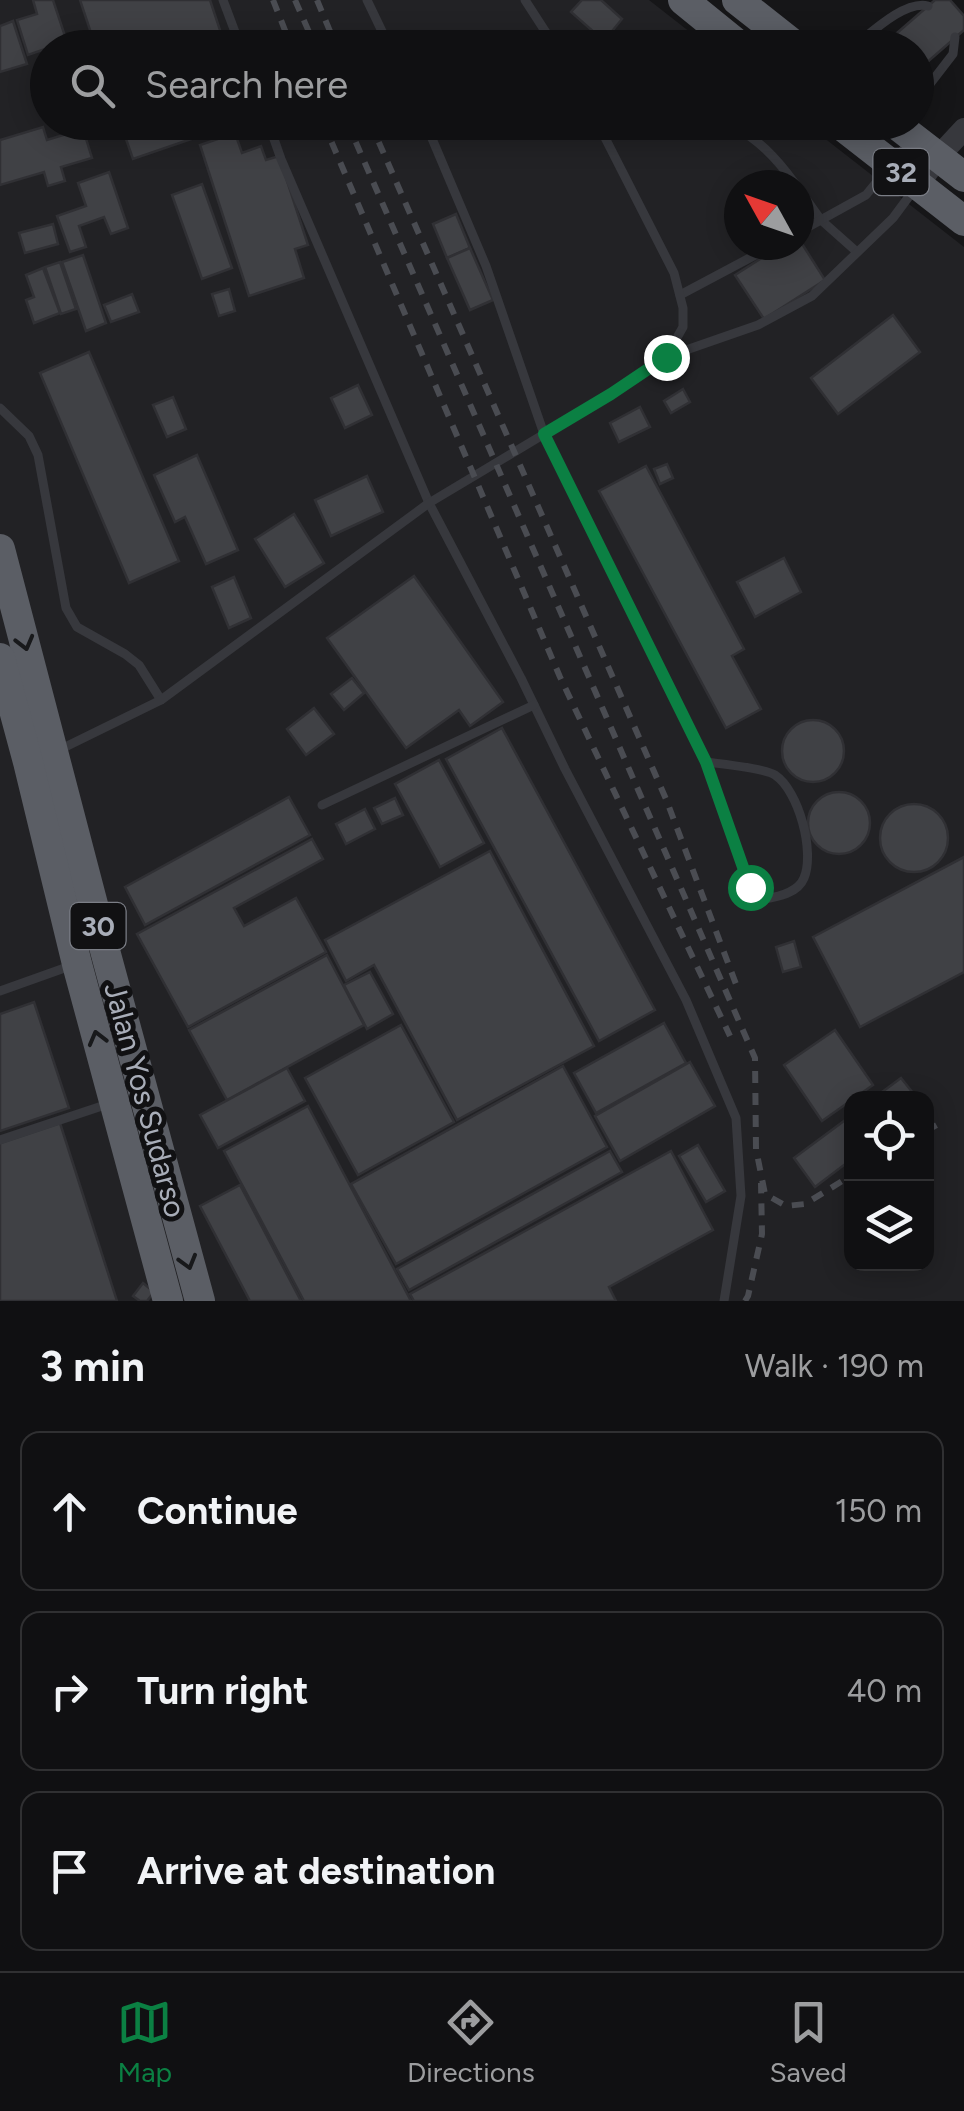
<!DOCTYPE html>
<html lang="en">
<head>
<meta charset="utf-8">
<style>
	:root { --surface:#101012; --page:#19191b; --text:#f1f3f6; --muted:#9c9d9f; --line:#303032; --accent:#0b8043 }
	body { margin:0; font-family:Figtree,sans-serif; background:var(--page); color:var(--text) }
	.controls { position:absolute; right:30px; bottom:30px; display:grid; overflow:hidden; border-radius:20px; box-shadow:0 5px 25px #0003 }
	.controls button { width:90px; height:90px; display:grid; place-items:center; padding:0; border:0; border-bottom:2px solid var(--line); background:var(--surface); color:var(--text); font:50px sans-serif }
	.compass { position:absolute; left:724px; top:170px; width:90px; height:90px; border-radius:50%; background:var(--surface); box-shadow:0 5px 25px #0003; rotate:310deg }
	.stop { position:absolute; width:30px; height:30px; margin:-22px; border:8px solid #0b8043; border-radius:50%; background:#fff }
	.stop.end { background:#0b8043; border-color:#fff; box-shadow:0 2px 10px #0008 }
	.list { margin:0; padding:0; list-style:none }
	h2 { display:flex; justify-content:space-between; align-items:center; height:130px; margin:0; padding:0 40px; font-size:42px }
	h2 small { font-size:32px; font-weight:400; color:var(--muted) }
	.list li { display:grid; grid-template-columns:65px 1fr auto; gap:30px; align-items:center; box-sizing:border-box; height:160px; margin:0 20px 20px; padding:0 20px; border:2px solid var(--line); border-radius:20px }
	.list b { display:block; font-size:38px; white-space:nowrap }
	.list em { font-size:32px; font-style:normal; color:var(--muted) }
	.icon { flex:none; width:55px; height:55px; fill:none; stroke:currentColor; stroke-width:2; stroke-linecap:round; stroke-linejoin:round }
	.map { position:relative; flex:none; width:964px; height:1301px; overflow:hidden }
	.search { position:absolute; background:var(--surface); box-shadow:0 5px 25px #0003; left:30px; right:30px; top:30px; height:110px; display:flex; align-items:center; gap:25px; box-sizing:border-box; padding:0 35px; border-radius:55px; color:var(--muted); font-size:38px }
	.sheet { height:670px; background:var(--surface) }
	nav { display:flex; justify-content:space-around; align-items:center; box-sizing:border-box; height:140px; border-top:2px solid var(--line); background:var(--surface); font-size:28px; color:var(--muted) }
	nav a { display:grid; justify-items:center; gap:5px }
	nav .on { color:var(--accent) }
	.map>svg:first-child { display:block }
	.built { fill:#222225; fill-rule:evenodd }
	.building { fill:#404145; stroke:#303034; stroke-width:2.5 }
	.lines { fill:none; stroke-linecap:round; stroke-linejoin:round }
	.service { stroke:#37383d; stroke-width:9 }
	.tertiary { stroke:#37383d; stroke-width:22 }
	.trunk { stroke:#5b5e65; stroke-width:30 }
	.rail { stroke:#4a4c52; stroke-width:6; stroke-dasharray:12 10; stroke-linecap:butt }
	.oneway { stroke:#18191b }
	.route { stroke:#0b8043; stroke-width:12 }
	.labels { text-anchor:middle; stroke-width:10; stroke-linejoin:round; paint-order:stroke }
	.shield { fill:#111113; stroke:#7b7e86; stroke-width:2.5 }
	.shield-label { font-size:28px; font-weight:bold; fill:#a8adb8 }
	.street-label { font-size:30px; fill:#a8adb8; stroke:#111113 }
</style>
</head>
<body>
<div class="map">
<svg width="964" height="1301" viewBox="0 0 964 1301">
	<rect width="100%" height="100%" fill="#161618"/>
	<path class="built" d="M0,0H649L709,47L48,48V122L805,123L964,247V1301H0ZM739,185H799V245H739ZM852,1098H926V1264H852Z"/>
	<g class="building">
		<polygon points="33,0 53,0 69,48 48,48 28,55 17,20 37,14"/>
		<polygon points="80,0 210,0 226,48 96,48"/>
		<polygon points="582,0 601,0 622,19 604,41 571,12"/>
		<polygon points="935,0 950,0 964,16 964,30 924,65 916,56 916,48 909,48 897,33"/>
		<polygon points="13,21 27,64 0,72 0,26"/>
		<polygon points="120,122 241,122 133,159"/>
		<polygon points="43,127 47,140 83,129 92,158 61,167 65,181 48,186 44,172 0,185 0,140"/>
		<polygon points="235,133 242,153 261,146 266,160 279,156 308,245 295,249 304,278 249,296 200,145"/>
		<polygon points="109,172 128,228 111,234 104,217 79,226 86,247 70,252 57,216 86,206 78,183"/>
		<polygon points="202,184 232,268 202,279 172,195"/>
		<polygon points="456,214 470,248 447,258 433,224"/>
		<polygon points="53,224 58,244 25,253 19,233"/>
		<polygon points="799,239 825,280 764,319 735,275 782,245 799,245"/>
		<polygon points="470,248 493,300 470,310 447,258"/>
		<polygon points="83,255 106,323 86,331 62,262"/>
		<polygon points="60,262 76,309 61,314 45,267"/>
		<polygon points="43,268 60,313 34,323 26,300 34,297 26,275"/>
		<polygon points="229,289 235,311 219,316 212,294"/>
		<polygon points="132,294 139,312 111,322 104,305"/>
		<polygon points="893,315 920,352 838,414 811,378"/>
		<polygon points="89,352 179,561 129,583 40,373"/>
		<polygon points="358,385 372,415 345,428 331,398"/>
		<polygon points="683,389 690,402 671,413 664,401"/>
		<polygon points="173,397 186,429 167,437 153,405"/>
		<polygon points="640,407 650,427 619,442 610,423"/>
		<polygon points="197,455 238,550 206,564 185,517 175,522 154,475"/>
		<polygon points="667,464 673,478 660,484 654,469"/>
		<polygon points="646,466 744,649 732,656 761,709 726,728 599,491"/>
		<polygon points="367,476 383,512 331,536 315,500"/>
		<polygon points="294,514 324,563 285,587 255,539"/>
		<polygon points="784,558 801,592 755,617 737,582"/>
		<polygon points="414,576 503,702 470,726 459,710 406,748 327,638"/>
		<polygon points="234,577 251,618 229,628 212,587"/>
		<polygon points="352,678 364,693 344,710 331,694"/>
		<polygon points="314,708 334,734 306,755 287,729"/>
		<circle cx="813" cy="751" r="31"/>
		<polygon points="502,728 655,1010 599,1041 446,759"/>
		<polygon points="439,760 484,843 440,867 395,784"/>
		<circle cx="839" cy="823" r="31"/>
		<polygon points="289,797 310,835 145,925 125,887"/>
		<polygon points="395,798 403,815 382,824 374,808"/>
		<circle cx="914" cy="838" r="34"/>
		<polygon points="365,809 375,829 346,844 336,824"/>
		<polygon points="312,839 323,859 234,908 244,926 296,898 326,952 188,1027 137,934"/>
		<polygon points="490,851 594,1046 457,1120 374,965 346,981 325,940"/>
		<polygon points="964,857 964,972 860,1027 813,937"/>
		<polygon points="794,941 801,967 783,972 776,947"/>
		<polygon points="327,955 364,1025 227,1100 189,1030"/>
		<polygon points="370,972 393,1014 367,1029 344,985"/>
		<polygon points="34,1002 69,1108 0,1131 0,1014"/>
		<polygon points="664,1023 686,1063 596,1113 574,1073"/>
		<polygon points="401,1025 454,1122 358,1175 305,1078"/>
		<polygon points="835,1030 873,1085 822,1121 784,1065"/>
		<polygon points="690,1062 715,1106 620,1161 595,1116"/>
		<polygon points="563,1066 607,1147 396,1264 351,1184"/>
		<polygon points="287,1068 305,1101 218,1148 200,1115"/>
		<polygon points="901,1078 917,1098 874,1098"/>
		<polygon points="308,1106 411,1301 304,1301 224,1151"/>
		<polygon points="852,1115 852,1159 815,1187 794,1158"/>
		<polygon points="60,1123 117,1301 0,1301 0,1143"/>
		<polygon points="698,1145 725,1191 706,1202 679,1156"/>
		<polygon points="610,1151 622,1172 409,1290 397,1269"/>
		<polygon points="671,1151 713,1230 609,1287 616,1301 414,1301 410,1294"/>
		<polygon points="240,1185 301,1301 250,1301 200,1206"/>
		<polygon points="143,1283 154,1292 147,1301 140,1301 133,1296"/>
	</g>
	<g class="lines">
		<g class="service">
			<polyline points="223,0 241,48"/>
			<polyline points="367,0 390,48"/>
			<polyline points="525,0 556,48"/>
			<path d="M852,48C871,33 905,0 928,6"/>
			<polyline points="916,102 953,54 955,37"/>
			<polyline points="268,122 281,159 429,503 521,678 565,769 686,1000 736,1118 741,1196 724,1301"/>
			<path d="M425,122L486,266L544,434L706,762L751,887L764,899C778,897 798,893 804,878C815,852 799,791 775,775C764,768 721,764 706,762"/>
			<path d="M728,122C759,140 775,156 796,185"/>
			<polyline points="799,189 821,220 857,252"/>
			<polyline points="799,232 866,195 911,140"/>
			<polyline points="680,295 774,245"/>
			<polyline points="666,357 758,325 812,296 893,218 913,191"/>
			<polyline points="0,408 29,436 38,455 66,608 77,627 125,654 139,665 161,700"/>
			<polyline points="59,750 161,700 429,503 611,394 666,357 683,327 683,308 674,273 597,122"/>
			<polyline points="322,805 534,705"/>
			<polyline points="0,991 73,965"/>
			<polyline points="0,1140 111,1103"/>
		</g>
		<polyline class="tertiary" points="918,185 938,157 964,129"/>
		<g class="trunk">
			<polyline points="683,0 742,48"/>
			<polyline points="737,0 798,48"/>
			<polyline points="837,122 964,221"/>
			<polyline points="893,122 964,177"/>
			<polyline points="0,549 107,958 200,1301"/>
			<polyline points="0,658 28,762 77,964 168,1301"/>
		</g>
		<g class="rail">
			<polyline points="273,0 292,48"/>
			<polyline points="295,0 316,48"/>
			<polyline points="317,0 337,48"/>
			<polyline points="323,122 560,677 730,1036"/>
			<polyline points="347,122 755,1058 756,1149 765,1194 786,1206 805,1204 852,1175"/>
			<polyline points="370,122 666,799 739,992"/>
			<polyline points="926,1131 944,1121"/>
			<polyline points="745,1301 748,1296 762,1234 761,1183"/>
		</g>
	</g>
	<defs><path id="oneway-chevron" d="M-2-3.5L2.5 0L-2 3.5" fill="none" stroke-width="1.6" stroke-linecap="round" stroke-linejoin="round" transform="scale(2.5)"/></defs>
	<g class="oneway">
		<use href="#oneway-chevron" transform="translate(25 643) rotate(75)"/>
		<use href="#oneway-chevron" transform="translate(97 1038) rotate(-105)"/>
		<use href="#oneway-chevron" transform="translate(188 1262) rotate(74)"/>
	</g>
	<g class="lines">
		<polyline class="route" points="666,357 611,394 544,434 706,762 750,887"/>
	</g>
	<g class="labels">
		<g class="shield">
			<rect x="873.5" y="149" width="55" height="46" rx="8"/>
			<rect x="70.5" y="903" width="55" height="46" rx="8"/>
		</g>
		<g class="shield-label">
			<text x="901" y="182">32</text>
			<text x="98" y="936">30</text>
		</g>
		<g class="street-label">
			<text transform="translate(145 1100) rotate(75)" y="10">Jalan Yos Sudarso</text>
		</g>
	</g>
</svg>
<div class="controls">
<button><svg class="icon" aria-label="locate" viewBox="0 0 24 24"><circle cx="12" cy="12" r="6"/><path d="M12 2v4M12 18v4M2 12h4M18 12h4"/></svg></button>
<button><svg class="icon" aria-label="layers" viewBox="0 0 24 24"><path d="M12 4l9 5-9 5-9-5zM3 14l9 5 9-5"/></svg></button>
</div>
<svg class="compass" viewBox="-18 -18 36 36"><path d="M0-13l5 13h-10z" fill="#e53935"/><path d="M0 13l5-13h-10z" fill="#9c9d9f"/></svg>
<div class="stop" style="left:750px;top:887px"></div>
<div class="stop end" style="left:666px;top:357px"></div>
<div class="search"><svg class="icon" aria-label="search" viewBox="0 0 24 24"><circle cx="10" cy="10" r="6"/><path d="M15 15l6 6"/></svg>Search here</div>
</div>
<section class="sheet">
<h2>3 min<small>Walk · 190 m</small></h2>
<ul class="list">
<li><svg class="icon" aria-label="ahead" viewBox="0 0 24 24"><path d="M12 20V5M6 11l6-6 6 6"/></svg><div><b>Continue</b></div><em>150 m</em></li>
<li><svg class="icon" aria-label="right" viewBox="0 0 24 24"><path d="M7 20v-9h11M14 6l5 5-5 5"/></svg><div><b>Turn right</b></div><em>40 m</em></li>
<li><svg class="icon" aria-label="arrive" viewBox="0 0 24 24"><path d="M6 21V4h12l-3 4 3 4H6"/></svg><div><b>Arrive at destination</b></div></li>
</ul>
</section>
<nav>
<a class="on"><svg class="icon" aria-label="map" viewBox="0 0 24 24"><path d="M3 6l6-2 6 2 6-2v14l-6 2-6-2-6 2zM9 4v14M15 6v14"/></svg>Map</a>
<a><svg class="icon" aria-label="directions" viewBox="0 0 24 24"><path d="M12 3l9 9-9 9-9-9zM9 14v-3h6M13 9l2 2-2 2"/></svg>Directions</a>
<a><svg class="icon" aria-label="saved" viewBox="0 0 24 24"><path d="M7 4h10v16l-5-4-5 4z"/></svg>Saved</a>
</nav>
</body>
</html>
